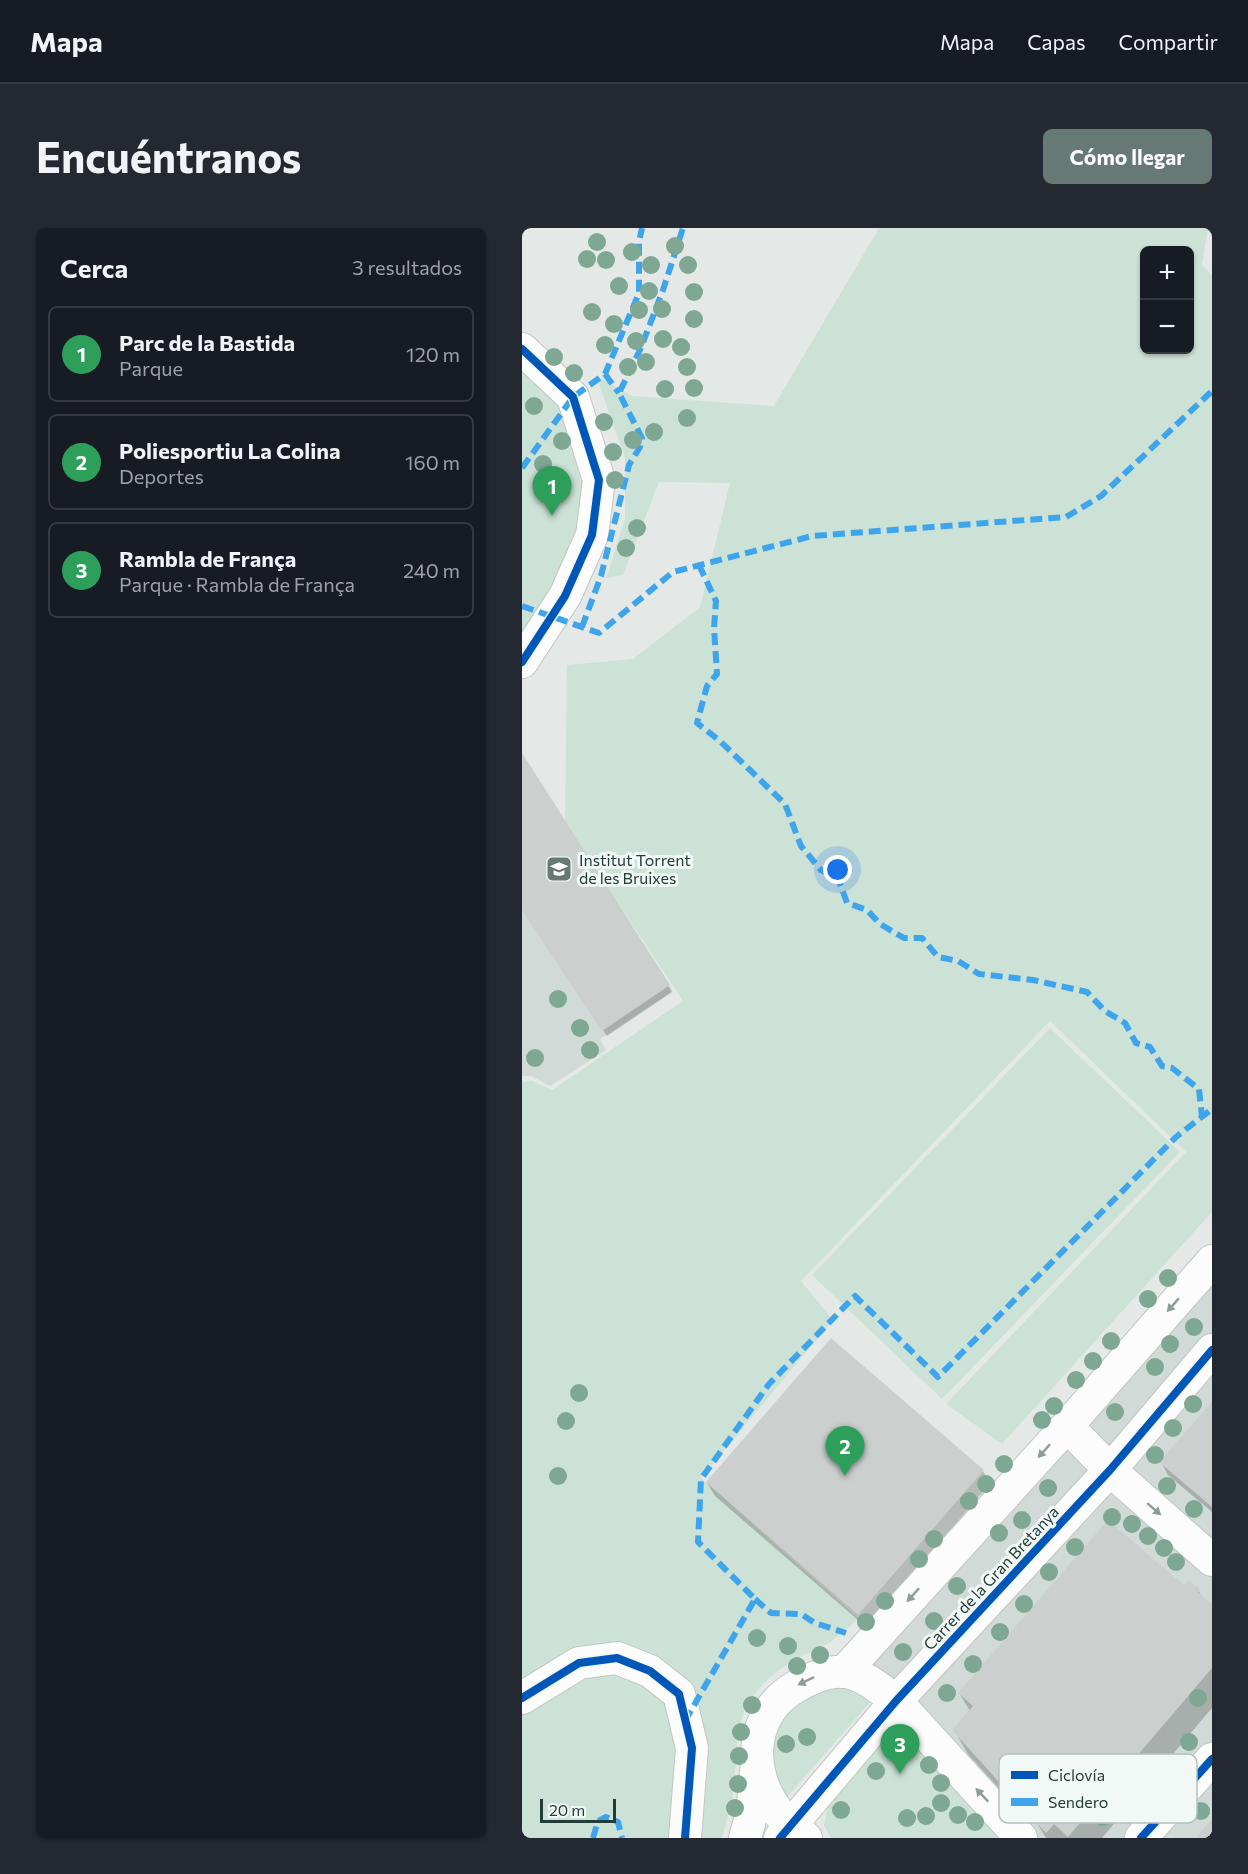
<!DOCTYPE html>
<html lang="es">
<head>
<meta charset="utf-8">
<style>
	:root { --surface:#171b24; --page:#242831; --text:#f1f3f6; --muted:#9ea1a6; --line:#363941; --accent:#667975 }
	body { margin:0; font-family:Commissioner,sans-serif; background:var(--page); color:var(--text) }
	.controls { position:absolute; right:18px; top:18px; display:grid; overflow:hidden; border-radius:9px; box-shadow:0 2px 4px #0004 }
	.controls button { width:54px; height:54px; display:grid; place-items:center; padding:0; border:0; border-bottom:2px solid var(--line); background:var(--surface); color:var(--text); font:30px sans-serif }
	.scale { position:absolute; left:18px; bottom:15px; width:76px; box-sizing:border-box; padding-left:6px; border:3px solid #223c38; border-top:0; font-size:16px; line-height:21px; white-space:nowrap; color:#223c38; -webkit-text-stroke:4px #f2f8f6; paint-order:stroke }
	.you { position:absolute; left:316px; top:642px; width:21px; height:21px; margin:-15px; border:4px solid #fff; border-radius:50%; background:#1a73e8; box-shadow:0 0 0 9px #1a73e833 }
	.badge { display:grid; place-items:center; width:39px; height:39px; border-radius:50%; background:var(--accent); color:#fff; font-size:20px; font-weight:700 }
	.pin { position:absolute; translate:-50% -50px; filter:drop-shadow(0 2px 3px #0008) }
	.pin::after { content:''; position:absolute; top:32px; width:21px; height:18px; background:inherit; clip-path:polygon(0 0,100% 0,50% 100%) }
	.list { margin:0; padding:0; list-style:none }
	h2 { display:flex; justify-content:space-between; align-items:center; height:78px; margin:0; padding:0 24px; font-size:26px }
	h2 small { font-size:20px; font-weight:400; color:var(--muted) }
	.list li { display:grid; grid-template-columns:39px 1fr auto; gap:18px; align-items:center; box-sizing:border-box; height:96px; margin:0 12px 12px; padding:0 12px; border:2px solid var(--line); border-radius:9px }
	.list b { display:block; font-size:22px; white-space:nowrap }
	.list p { margin:0; font-size:20px; white-space:nowrap; color:var(--muted) }
	.list em { font-size:20px; font-style:normal; color:var(--muted) }
	.map { position:relative; flex:none; width:690px; height:1610px; overflow:hidden; border-radius:9px }
	header { display:flex; align-items:center; gap:36px; box-sizing:border-box; height:84px; padding:0 30px; background:var(--surface); border-bottom:2px solid var(--line) }
	header strong { font-size:28px }
	nav { display:flex; gap:33px; margin-inline-start:auto; font-size:21px }
	.intro { display:flex; align-items:center; justify-content:space-between; box-sizing:border-box; height:144px; padding:0 36px }
	h1 { margin:0; font-size:42px }
	.button { padding:15px 27px; border-radius:9px; background:var(--accent); color:#fff; font-size:21px; font-weight:700 }
	main { display:flex; gap:36px; padding:0 36px }
	aside { flex:1; background:var(--surface); border-radius:9px; box-shadow:0 2px 4px #0004 }
	.map>svg:first-child { display:block }
	.built { fill:#d2dad8 }
	.green { fill:#cde2d6; fill-rule:evenodd }
	.shadow { fill:#0003 }
	.building { fill:#cbd0cf }
	.lines { fill:none; stroke-linecap:round; stroke-linejoin:round }
	.street-casing { stroke:#c1c6c4; stroke-width:34 }
	.street { stroke:#fbfcfb; stroke-width:32 }
	.quiet { stroke:#3ea4ec; stroke-width:6; stroke-dasharray:12 6; stroke-linecap:butt }
	.cycleway-casing { stroke:#f2f8f6; stroke-width:11 }
	.cycleway { stroke:#0057b8; stroke-width:8 }
	.tree { fill:#7fa894 }
	.oneway { fill:#8e9c9a }
	.labels { text-anchor:middle; stroke-width:6; stroke-linejoin:round; paint-order:stroke }
	.poi-label { font-size:16px; fill:#223c38; stroke:#f2f8f6; text-anchor:start }
	.street-label { font-size:16px; fill:#223c38; stroke:#f2f8f6 }
	.key { fill:#f2f8f6; stroke:#b4c0bd; stroke-width:1.5 }
	.key-label { font-size:16px; fill:#223c38 }
</style>
</head>
<body>
<header>
<strong>Mapa</strong>
<nav><a>Mapa</a><a>Capas</a><a>Compartir</a></nav>
</header>
<div class="intro"><h1>Encuéntranos</h1><a class="button">Cómo llegar</a></div>
<main>
<aside>
<h2>Cerca<small>3 resultados</small></h2>
<ul class="list">
<li><span class="badge" style="background:#2e9e5b">1</span><div><b>Parc de la Bastida</b><p>Parque</p></div><em>120 m</em></li>
<li><span class="badge" style="background:#2e9e5b">2</span><div><b>Poliesportiu La Colina</b><p>Deportes</p></div><em>160 m</em></li>
<li><span class="badge" style="background:#2e9e5b">3</span><div><b>Rambla de França</b><p>Parque · Rambla de França</p></div><em>240 m</em></li>
</ul>
</aside>
<div class="map">
<svg width="690" height="1610" viewBox="0 0 690 1610">
	<rect width="100%" height="100%" fill="#e4e9e7"/>
	<g class="built">
		<polygon points="0,525 151,763 78,811 84,822 28,858 9,848 0,848"/>
		<polygon points="690,1031 690,1610 500,1610 334,1435"/>
	</g>
	<g class="green">
		<path d="M357,0H686L680,37L690,47V984L480,1216L424,1176L664,924L528,793L279,1053L311,1092L179,1250L337,1391L307,1415L270,1433L248,1449L226,1473L217,1498L210,1575L200,1610H0V854L10,853L30,862L161,773L43,595L45,437L111,431L178,379L208,255L137,254L101,347L84,350L103,291V229L74,148L110,168L252,178ZM622,22H668V122H622Z"/>
		<polygon points="0,140 34,169 63,239 56,305 40,348 0,406"/>
		<polygon points="528,800 658,924 420,1171 290,1047"/>
		<polygon points="307,1460 334,1462 349,1473 265,1569 251,1548 252,1501 261,1484 286,1465"/>
		<polygon points="379,1508 395,1513 482,1610 309,1610 302,1597 306,1577 359,1514 369,1509"/>
	</g>
	<g class="shadow">
		<polygon points="0,528 150,764 85,808 0,680"/>
		<polygon points="690,1177 690,1284 646,1247 639,1234"/>
		<polygon points="461,1243 468,1256 344,1399 193,1268 185,1255"/>
		<polygon points="662,1359 676,1362 681,1370 690,1378 690,1480 580,1610 524,1610 513,1592 493,1575 492,1577 446,1526 432,1502 448,1483 437,1465"/>
	</g>
	<g class="building">
		<polygon points="0,525 148,757 80,803 0,682"/>
		<polygon points="309,1110 462,1242 336,1387 184,1254"/>
		<polygon points="690,1174 690,1279 637,1234"/>
		<polygon points="586,1292 662,1357 666,1352 678,1361 676,1364 690,1376 690,1440 546,1609 532,1596 524,1605 511,1591 517,1584 479,1551 477,1554 430,1502 451,1478 436,1465"/>
		<polygon points="690,1591 690,1610 674,1610 682,1600"/>
	</g>
	<g class="lines">
		<g class="street-casing">
			<g id="street">
				<polyline points="0,121 51,169 77,252 70,307 43,368 0,434"/>
				<polyline points="545,1198 588,1242 690,1332"/>
				<polyline points="322,1444 545,1198 690,1033"/>
				<polyline points="0,1470 57,1435 95,1430 128,1443 157,1466 170,1520 163,1610"/>
				<polyline points="223,1610 230,1585 234,1543"/>
				<polyline points="258,1610 374,1473 588,1242 690,1122"/>
				<path d="M284,1610C275,1602 264,1595 257,1585C224,1544 227,1485 275,1458C289,1450 306,1442 323,1444C343,1447 358,1461 374,1473L499,1610"/>
				<polyline points="619,1610 690,1531"/>
			</g>
		</g>
		<use href="#street" class="street"/>
		<g class="quiet">
			<polyline points="83,146 97,165"/>
			<polyline points="0,240 51,169 83,146 117,65 117,14 120,0"/>
			<polyline points="177,337 194,373 192,400 195,446 185,458 175,495 198,513 263,576 279,618 299,642 316,650 325,675 345,682 358,696 382,710 400,710 416,729 436,733 457,746 511,752 565,764 583,783 603,795 614,815 628,819 640,838 650,840 677,861 680,889"/>
			<polyline points="0,378 77,405 151,344 290,308 544,289 579,268 690,163"/>
			<polyline points="60,399 79,348 107,237 118,219 120,210 97,165 118,122 141,62 161,0"/>
			<polyline points="233,1371 249,1385 279,1386 293,1395 324,1405"/>
			<polyline points="163,1493 233,1371 176,1314 179,1251 247,1156 333,1068 416,1149 654,909 690,881"/>
			<polyline points="71,1610 76,1593 84,1589 96,1594 100,1610"/>
		</g>
		<g class="cycleway-casing">
			<g id="cycleway">
				<polyline points="0,121 51,169 77,252 70,307 43,368 0,434"/>
				<polyline points="0,1470 57,1435 95,1430 128,1443 157,1466 170,1520 163,1610"/>
				<polyline points="258,1610 374,1473 588,1242 690,1122"/>
				<polyline points="619,1610 690,1531"/>
			</g>
		</g>
		<use href="#cycleway" class="cycleway"/>
	</g>
	<g class="tree">
		<circle cx="75" cy="14" r="9"/>
		<circle cx="153" cy="18" r="9"/>
		<circle cx="110" cy="24" r="9"/>
		<circle cx="65" cy="31" r="9"/>
		<circle cx="84" cy="32" r="9"/>
		<circle cx="129" cy="37" r="9"/>
		<circle cx="166" cy="37" r="9"/>
		<circle cx="97" cy="58" r="9"/>
		<circle cx="127" cy="63" r="9"/>
		<circle cx="172" cy="64" r="9"/>
		<circle cx="140" cy="81" r="9"/>
		<circle cx="117" cy="82" r="9"/>
		<circle cx="70" cy="84" r="9"/>
		<circle cx="172" cy="91" r="9"/>
		<circle cx="92" cy="96" r="9"/>
		<circle cx="141" cy="111" r="9"/>
		<circle cx="114" cy="113" r="9"/>
		<circle cx="83" cy="117" r="9"/>
		<circle cx="159" cy="119" r="9"/>
		<circle cx="32" cy="129" r="9"/>
		<circle cx="124" cy="134" r="9"/>
		<circle cx="106" cy="139" r="9"/>
		<circle cx="165" cy="139" r="9"/>
		<circle cx="52" cy="145" r="9"/>
		<circle cx="172" cy="160" r="9"/>
		<circle cx="143" cy="161" r="9"/>
		<circle cx="12" cy="178" r="9"/>
		<circle cx="165" cy="190" r="9"/>
		<circle cx="82" cy="194" r="9"/>
		<circle cx="132" cy="204" r="9"/>
		<circle cx="111" cy="212" r="9"/>
		<circle cx="40" cy="213" r="9"/>
		<circle cx="91" cy="224" r="9"/>
		<circle cx="21" cy="236" r="9"/>
		<circle cx="93" cy="252" r="9"/>
		<circle cx="36" cy="255" r="9"/>
		<circle cx="115" cy="300" r="9"/>
		<circle cx="104" cy="320" r="9"/>
		<circle cx="36" cy="771" r="9"/>
		<circle cx="58" cy="800" r="9"/>
		<circle cx="68" cy="822" r="9"/>
		<circle cx="13" cy="830" r="9"/>
		<circle cx="646" cy="1050" r="9"/>
		<circle cx="626" cy="1071" r="9"/>
		<circle cx="672" cy="1099" r="9"/>
		<circle cx="589" cy="1113" r="9"/>
		<circle cx="648" cy="1116" r="9"/>
		<circle cx="571" cy="1133" r="9"/>
		<circle cx="633" cy="1139" r="9"/>
		<circle cx="554" cy="1152" r="9"/>
		<circle cx="57" cy="1165" r="9"/>
		<circle cx="671" cy="1176" r="9"/>
		<circle cx="532" cy="1178" r="9"/>
		<circle cx="593" cy="1184" r="9"/>
		<circle cx="520" cy="1192" r="9"/>
		<circle cx="44" cy="1193" r="9"/>
		<circle cx="651" cy="1200" r="9"/>
		<circle cx="633" cy="1227" r="9"/>
		<circle cx="482" cy="1236" r="9"/>
		<circle cx="36" cy="1248" r="9"/>
		<circle cx="464" cy="1256" r="9"/>
		<circle cx="645" cy="1258" r="9"/>
		<circle cx="526" cy="1260" r="9"/>
		<circle cx="447" cy="1273" r="9"/>
		<circle cx="672" cy="1281" r="9"/>
		<circle cx="590" cy="1289" r="9"/>
		<circle cx="500" cy="1292" r="9"/>
		<circle cx="610" cy="1296" r="9"/>
		<circle cx="477" cy="1305" r="9"/>
		<circle cx="626" cy="1308" r="9"/>
		<circle cx="412" cy="1311" r="9"/>
		<circle cx="553" cy="1319" r="9"/>
		<circle cx="642" cy="1320" r="9"/>
		<circle cx="397" cy="1331" r="9"/>
		<circle cx="654" cy="1334" r="9"/>
		<circle cx="527" cy="1344" r="9"/>
		<circle cx="435" cy="1358" r="9"/>
		<circle cx="363" cy="1373" r="9"/>
		<circle cx="502" cy="1376" r="9"/>
		<circle cx="412" cy="1393" r="9"/>
		<circle cx="344" cy="1394" r="9"/>
		<circle cx="478" cy="1404" r="9"/>
		<circle cx="235" cy="1410" r="9"/>
		<circle cx="266" cy="1418" r="9"/>
		<circle cx="381" cy="1424" r="9"/>
		<circle cx="298" cy="1427" r="9"/>
		<circle cx="451" cy="1436" r="9"/>
		<circle cx="275" cy="1438" r="9"/>
		<circle cx="425" cy="1465" r="9"/>
		<circle cx="676" cy="1470" r="9"/>
		<circle cx="230" cy="1477" r="9"/>
		<circle cx="219" cy="1504" r="9"/>
		<circle cx="285" cy="1509" r="9"/>
		<circle cx="667" cy="1514" r="9"/>
		<circle cx="264" cy="1516" r="9"/>
		<circle cx="217" cy="1528" r="9"/>
		<circle cx="378" cy="1529" r="9"/>
		<circle cx="407" cy="1537" r="9"/>
		<circle cx="354" cy="1543" r="9"/>
		<circle cx="419" cy="1555" r="9"/>
		<circle cx="216" cy="1556" r="9"/>
		<circle cx="419" cy="1575" r="9"/>
		<circle cx="213" cy="1580" r="9"/>
		<circle cx="319" cy="1582" r="9"/>
		<circle cx="679" cy="1583" r="9"/>
		<circle cx="436" cy="1587" r="9"/>
		<circle cx="404" cy="1588" r="9"/>
		<circle cx="581" cy="1589" r="9"/>
		<circle cx="385" cy="1590" r="9"/>
		<circle cx="453" cy="1594" r="9"/>
	</g>
	<defs><path id="oneway-solid" d="M-6-.8H1V-3.2L6.5 0L1 3.2V.8H-6Z" transform="scale(1.5)"/></defs>
	<g class="oneway">
		<use href="#oneway-solid" transform="translate(651 1077) rotate(131)"/>
		<use href="#oneway-solid" transform="translate(522 1223) rotate(132)"/>
		<use href="#oneway-solid" transform="translate(632 1281) rotate(41)"/>
		<use href="#oneway-solid" transform="translate(391 1367) rotate(132)"/>
		<use href="#oneway-solid" transform="translate(284 1453) rotate(154)"/>
		<use href="#oneway-solid" transform="translate(460 1567) rotate(-133)"/>
	</g>
	<defs>
		<g id="school-square" transform="scale(1.35)"><rect x="-9" y="-9" width="18" height="18" rx="4" fill="#667975" stroke="#f2f8f6"/><path d="M0-5L7-2L0 1L-7-2ZM-4 1L0 2.5L4 1V4Q0 6-4 4Z" fill="#fff"/></g>
	</defs>
	<g fill-rule="evenodd">
		<use href="#school-square" x="37" y="641"/>
	</g>
	<g class="labels">
		<g class="poi-label">
			<text x="57" y="638">Institut Torrent<tspan x="57" dy="18">de les Bruixes</tspan></text>
		</g>
		<g class="street-label">
			<text transform="translate(469 1350) rotate(-47)" y="6">Carrer de la Gran Bretanya</text>
		</g>
	</g>
	<rect x="477" y="1526" width="198" height="69" rx="9" class="key"/>
	<rect x="489" y="1543" width="27" height="8" fill="#0057b8"/>
	<rect x="489" y="1570" width="27" height="8" fill="#3ea4ec"/>
	<g class="key-label">
		<text x="526" y="1553">Ciclovía</text>
		<text x="526" y="1580">Sendero</text>
	</g>
</svg>
<div class="controls">
<button>+</button>
<button>−</button>
</div>
<div class="scale">20 m</div>
<div class="you"></div>
<div class="pin badge" style="left:30px;top:288px;background:#2e9e5b">1</div>
<div class="pin badge" style="left:323px;top:1248px;background:#2e9e5b">2</div>
<div class="pin badge" style="left:378px;top:1546px;background:#2e9e5b">3</div>
</div>
</main>
</body>
</html>
